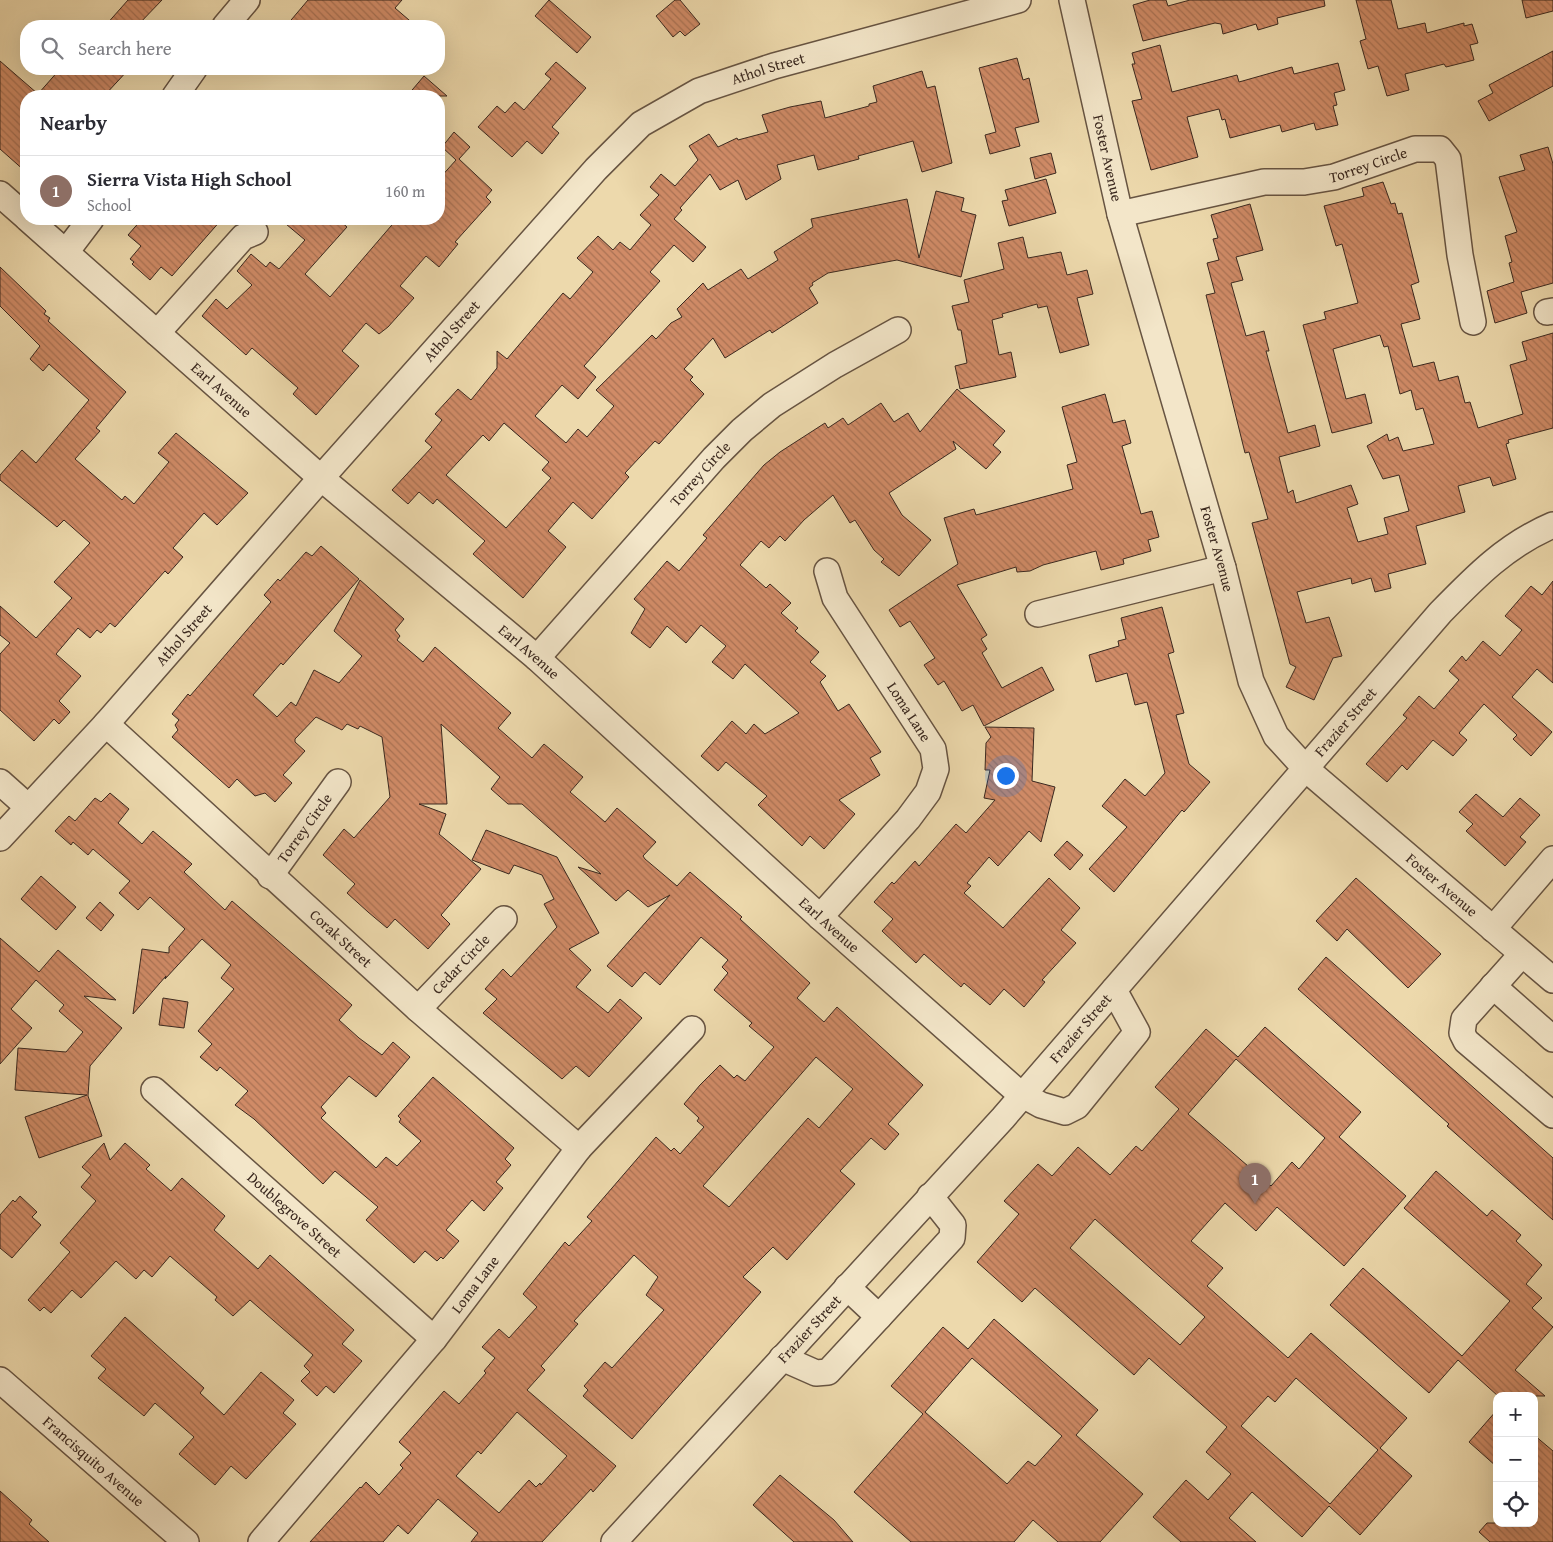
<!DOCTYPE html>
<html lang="en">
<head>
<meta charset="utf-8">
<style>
	:root { --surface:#fff; --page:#f7f7f7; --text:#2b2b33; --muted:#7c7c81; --line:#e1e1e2; --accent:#db2777 }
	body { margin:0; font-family:"Gentium Book Plus",serif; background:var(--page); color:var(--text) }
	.controls { position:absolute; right:15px; bottom:15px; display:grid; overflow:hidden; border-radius:10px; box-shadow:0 5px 20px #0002 }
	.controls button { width:45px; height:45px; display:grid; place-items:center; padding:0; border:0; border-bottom:1px solid var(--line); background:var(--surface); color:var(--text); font:25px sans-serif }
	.you { position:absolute; left:1005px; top:775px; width:18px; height:18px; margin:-12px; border:4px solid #fff; border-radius:50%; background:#1a73e8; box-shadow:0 0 0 8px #1a73e833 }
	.badge { display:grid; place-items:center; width:32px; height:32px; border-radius:50%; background:var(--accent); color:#fff; font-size:16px; font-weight:700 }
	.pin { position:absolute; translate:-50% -41px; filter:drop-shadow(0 1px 2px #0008) }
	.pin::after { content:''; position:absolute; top:26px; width:18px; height:15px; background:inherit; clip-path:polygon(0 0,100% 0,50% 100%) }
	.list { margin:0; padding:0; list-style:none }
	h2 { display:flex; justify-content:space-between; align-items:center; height:65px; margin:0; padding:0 20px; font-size:21px }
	h2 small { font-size:16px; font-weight:400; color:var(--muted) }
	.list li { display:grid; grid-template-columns:32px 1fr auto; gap:15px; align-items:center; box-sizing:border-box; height:70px; padding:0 20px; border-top:1px solid var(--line) }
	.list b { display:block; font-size:19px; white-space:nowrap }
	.list p { margin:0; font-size:16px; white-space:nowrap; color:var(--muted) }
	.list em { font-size:16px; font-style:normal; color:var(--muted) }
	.icon { flex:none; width:28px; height:28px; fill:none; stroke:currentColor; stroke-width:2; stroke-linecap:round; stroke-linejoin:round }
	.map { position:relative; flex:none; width:1553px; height:1542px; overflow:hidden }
	.search { position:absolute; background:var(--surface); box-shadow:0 5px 20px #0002; left:20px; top:20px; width:425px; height:55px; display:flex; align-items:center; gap:12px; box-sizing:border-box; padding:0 18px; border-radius:20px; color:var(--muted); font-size:19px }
	.panel { position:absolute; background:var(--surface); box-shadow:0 5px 20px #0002; left:20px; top:90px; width:425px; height:135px; border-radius:20px }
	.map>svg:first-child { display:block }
	.building { fill:url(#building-back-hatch); stroke:#3a281f; fill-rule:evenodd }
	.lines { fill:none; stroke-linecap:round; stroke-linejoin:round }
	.minor-casing { stroke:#675442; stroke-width:28 }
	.minor { stroke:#f3e6c9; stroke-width:25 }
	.labels { text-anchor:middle; stroke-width:4; stroke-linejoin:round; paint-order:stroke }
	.street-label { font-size:15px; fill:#3a281f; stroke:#f3e6c9 }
</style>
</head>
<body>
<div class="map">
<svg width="1553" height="1542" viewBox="0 0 1553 1542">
	<defs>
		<pattern id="building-back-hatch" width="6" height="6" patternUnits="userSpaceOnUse" patternTransform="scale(1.25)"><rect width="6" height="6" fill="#d08b67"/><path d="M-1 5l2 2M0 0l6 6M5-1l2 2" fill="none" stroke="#aa7254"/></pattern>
	</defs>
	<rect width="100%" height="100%" fill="#edd9ac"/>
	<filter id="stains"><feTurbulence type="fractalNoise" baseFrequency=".004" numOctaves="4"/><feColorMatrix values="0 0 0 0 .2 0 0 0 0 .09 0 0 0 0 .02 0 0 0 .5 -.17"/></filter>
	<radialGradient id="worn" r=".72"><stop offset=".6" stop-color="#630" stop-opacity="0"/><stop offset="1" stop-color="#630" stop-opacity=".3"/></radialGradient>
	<g class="building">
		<polygon points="128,0 162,0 137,26 105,26"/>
		<polygon points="308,0 402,0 395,8 416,26 286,26"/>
		<polygon points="549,0 591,37 577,53 535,16"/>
		<polygon points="675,0 680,0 700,24 685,36 680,31 673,37 656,16"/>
		<polygon points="1150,0 1166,0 1168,6 1190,0 1324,0 1325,6 1277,18 1278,24 1258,30 1256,24 1223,34 1221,24 1215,23 1143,41 1133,5"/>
		<polygon points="1356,0 1391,0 1398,29 1425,23 1427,33 1464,23 1464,26 1472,24 1478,43 1470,45 1474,60 1446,67 1444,64 1405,74 1409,90 1387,96 1378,66 1368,69 1360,41 1366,39"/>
		<polygon points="1522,0 1553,0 1553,11 1526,18"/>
		<polygon points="1160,45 1172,92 1237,75 1239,82 1292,67 1294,74 1338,63 1345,90 1334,93 1337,105 1333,106 1338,125 1316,130 1314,123 1282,132 1280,125 1230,138 1225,119 1222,120 1219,109 1187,117 1198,157 1151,170 1132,101 1142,99 1132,64 1135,64 1132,53"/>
		<polygon points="1553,51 1553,86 1489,121 1478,101 1493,93 1489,85"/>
		<polygon points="1017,58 1023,80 1029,78 1039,122 1015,128 1020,146 990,154 985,135 996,132 979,68"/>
		<polygon points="0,61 38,94 60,69 129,69 104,96 26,96 26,172 0,149"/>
		<polygon points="556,62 586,88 552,127 559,133 542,154 527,141 512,157 478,127 497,106 505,113 515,102 524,110 551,79 545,74"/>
		<path d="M922,71L927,88L935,86L952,163L922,172L913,141L858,156L859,159L818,170L814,155L777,165L781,179L746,200L738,180L720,190L710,174L680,208L682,210L674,219L706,247L693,262L674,245L650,272L660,281L584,366L596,377L578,399L562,385L535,416L566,443L578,429L587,437L614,406L596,390L652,335L656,339L671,323L682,317L677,309L703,283L708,290L741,269L748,279L778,260L774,252L813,227L811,219L907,199L919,258L936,191L964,198L961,211L976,215L961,277L897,260L828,273L812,283L813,285L809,288L818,303L772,333L770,330L725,358L713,338L684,369L693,377L690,380L704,394L659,444L655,441L625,473L629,477L592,519L573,502L548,531L566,547L523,598L473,554L485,541L437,499L433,504L419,492L408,504L392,490L432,447L425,441L442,420L435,414L458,389L471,400L497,368V351L507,359L563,293L570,299L593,272L577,258L598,236L613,250L620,242L630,250L651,225L640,215L659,195L650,187L661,174L675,186L698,160L689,146L709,134L718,147L737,138L738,140L768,132L762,115L790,107L821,101L825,118L869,106V104L877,102L873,86ZM504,423L549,462L542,470L551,478L506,528L446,475L483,435L489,441Z"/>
		<polygon points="424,76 447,96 407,96"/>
		<polygon points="454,132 470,147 459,159 492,190 486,197 491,202 455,242 458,244 439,267 426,256 400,286 414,298 388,327 379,334 366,323 342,351 359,366 316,415 293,394 298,388 252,348 246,355 202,316 216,299 227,309 252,285 237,271 251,254 266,267 270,262 279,269 305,240 280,219 338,219 347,227 305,274 330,297 397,219 439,219 439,179 456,160 442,147"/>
		<polygon points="1548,147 1553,164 1553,283 1521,292 1527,313 1495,323 1487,291 1514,282 1509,263 1512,262 1505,236 1517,232 1499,177 1525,170 1520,155"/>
		<polygon points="1051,153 1056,173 1035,179 1030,158"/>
		<polygon points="1046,179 1056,213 1009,226 1002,201 1008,200 1005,190"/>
		<polygon points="1383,182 1391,204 1395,203 1398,214 1402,213 1419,282 1411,285 1420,319 1401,324 1413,367 1434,362 1439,381 1458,376 1465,403 1470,402 1478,428 1523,414 1510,365 1527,360 1522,342 1553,333 1553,428 1508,440 1509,443 1506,444 1516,479 1493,486 1490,477 1458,486 1465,512 1416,526 1426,564 1388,574 1391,588 1375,592 1371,578 1352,584 1351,578 1297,592 1306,623 1329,617 1342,656 1333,658 1314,700 1286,687 1296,667 1290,664 1252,523 1268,519 1249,452 1245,453 1206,295 1215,293 1207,263 1219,260 1213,239 1218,238 1211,215 1250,204 1263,250 1236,257 1243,280 1231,283 1246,336 1264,331 1269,351 1266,351 1288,433 1315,425 1320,446 1279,457 1288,493 1293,490 1296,503 1351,485 1358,504 1347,508 1358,542 1388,534 1384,518 1409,511 1399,475 1383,479 1367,446 1387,434 1389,441 1398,437 1403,451 1434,444 1423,408 1416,410 1411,390 1400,394 1388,346 1384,347 1380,335 1333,349 1346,399 1365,394 1372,423 1332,433 1303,325 1326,319 1324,312 1358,303 1342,244 1336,246 1324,206 1364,196 1362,188"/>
		<polygon points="142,219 222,219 172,276 161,267 150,280 132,264 134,262 130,259 141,246 128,235"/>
		<polygon points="1023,237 1028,258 1061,252 1067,275 1087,270 1093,294 1077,298 1089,345 1060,353 1047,306 1038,308 1037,304 1002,314 1003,317 992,320 999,355 1011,352 1016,377 960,389 955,366 967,363 961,330 958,330 952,306 969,302 964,280 1004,269 998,243"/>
		<polygon points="0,267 46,311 44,314 50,318 48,321 126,392 96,428 100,431 75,459 122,500 125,496 134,504 169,462 158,453 176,433 248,493 217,525 204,513 173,548 183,557 168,574 165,571 115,627 110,623 101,633 97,630 90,638 78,628 56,654 81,676 59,701 70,712 59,724 54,719 34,741 0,710 0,654 10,643 0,635 0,606 36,638 72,598 54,582 90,543 64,520 57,527 0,480 0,475 22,450 36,463 89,400 49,364 43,371 30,359 40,346 0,306"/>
		<polygon points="957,389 1005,431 993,445 1001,452 986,469 953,441 956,449 889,493 902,515 931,540 899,576 881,562 884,559 874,550 855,520 850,523 833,495 804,520 785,541 780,536 769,548 761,541 740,565 766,588 770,584 791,603 781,613 798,628 795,631 819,652 810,662 826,676 820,682 838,711 849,704 881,752 870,758 880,775 839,800 855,814 824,849 810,836 802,846 758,805 767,796 726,762 718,771 701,756 732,721 746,734 754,724 765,734 799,713 745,664 733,679 712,662 726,646 701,625 686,643 667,626 650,648 631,633 645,609 634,599 667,561 679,571 707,538 703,535 764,465 780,452 825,423 828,428 843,418 848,425 881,403 894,422 908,413 920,432"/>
		<polygon points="1105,394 1113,423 1125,420 1131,443 1122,446 1141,514 1152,511 1159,537 1148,540 1151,551 1123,559 1124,564 1101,570 1096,551 1043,565 1030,571 1017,572 1016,567 957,585 987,635 981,639 987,649 982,653 1002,688 1042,667 1054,690 984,726 973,705 962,711 944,681 938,685 924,665 935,658 910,621 900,627 889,610 958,564 944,518 974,509 976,515 1073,489 1067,465 1077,462 1062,407"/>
		<path d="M321,546L359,579L283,665L281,663L253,695L277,717L291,702L296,706L314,670L339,683L362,656L334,631L360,580L404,619L395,630L400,636L397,640L423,662L435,647L511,713L498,728L532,758L544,744L583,777L570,792L605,822L617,808L656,842L643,856L645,859L677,886L690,872L742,917L740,919L810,983L797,998L824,1022L837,1007L923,1085L888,1124L899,1134L885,1150L871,1138L840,1171L855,1184L787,1260L773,1247L743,1277L761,1292L632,1439L583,1396L588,1390L584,1386L605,1362L612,1368L664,1310L646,1295L658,1277L634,1255L574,1321L578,1324L541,1366L545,1370L527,1390L616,1466L593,1492L591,1489L542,1542H471L478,1533L438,1499L408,1534L398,1525L383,1542H310L360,1487L361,1488L366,1482L379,1495L403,1468L400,1465L411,1453L399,1442L444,1391L459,1404L486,1373L484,1371L495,1358L482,1347L499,1329L509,1338L537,1307L523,1294L565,1242L569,1246L592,1221L587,1217L656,1137L671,1151L674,1148L680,1154L704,1127L697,1121L699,1118L684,1104L700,1085L720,1065L734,1078L737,1075L745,1081L774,1047L749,1026L752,1023L714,990L728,973L722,967L728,960L701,937L660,985L645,972L632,987L607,966L670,895L648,907L628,890L616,901L578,867L601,874L522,804H508L491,789L500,777L441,724L447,804H419L446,814L439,834L481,869L441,915L450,924L428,949L395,919L387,928L368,912L347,893L355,884L323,855L344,829L354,838L390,797L382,737L360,726L358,729L347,724L342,730L316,717L295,739V742L305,751L283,775L292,783L275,802L265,793L255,796L237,779L229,788L172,737L178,730L175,725L179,720L172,714L188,694L190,696L271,602L264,595L278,579L280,581L306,552L312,556ZM816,1057L853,1089L819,1128L808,1118L729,1207L703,1186ZM517,1412L567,1456L541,1485L540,1483L536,1487L529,1480L499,1513L456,1476L478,1451L481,1454Z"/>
		<polygon points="1553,581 1553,683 1537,669 1512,697 1552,732 1531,756 1513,739 1517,735 1484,704 1459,733 1467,740 1453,756 1433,740 1407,770 1402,765 1387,782 1366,764 1407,718 1403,715 1419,696 1434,709 1459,680 1449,671 1462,656 1466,661 1483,641 1500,656 1522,630 1505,616 1531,586 1542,595"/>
		<polygon points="1162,607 1174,652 1168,654 1184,713 1176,715 1189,764 1210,782 1184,812 1182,810 1114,892 1089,869 1127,827 1102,806 1125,779 1145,796 1165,773 1147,702 1135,705 1127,673 1096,682 1089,655 1119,646 1118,641 1126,639 1121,618"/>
		<polygon points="985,727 1034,728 1032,781 1055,787 1041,842 1029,831 998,866 989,857 967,883 971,886 964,893 1003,928 1049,878 1080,908 1061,930 1076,943 1042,980 1045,982 1024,1007 1004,989 990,1005 964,983 961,987 924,954 916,963 882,931 893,919 874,902 892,882 894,884 915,861 919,866 956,824 966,833 995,800 984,798 990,770 985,770 986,743 991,737"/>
		<polygon points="110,793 129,809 118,823 142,844 153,831 192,864 184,872 225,910 232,901 352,1005 339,1020 359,1038 382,1055 393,1042 410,1057 376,1097 349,1076 321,1107 326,1113 321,1118 376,1168 386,1157 397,1166 421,1141 399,1122 401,1119 398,1116 433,1077 514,1148 505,1159 511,1165 496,1182 503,1188 484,1211 472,1200 446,1230 459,1241 443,1259 441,1257 437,1261 425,1251 414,1263 366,1220 378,1207 335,1171 323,1184 254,1119 235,1105 248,1091 220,1067 217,1071 200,1057 212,1044 198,1031 234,989 221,978 231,965 202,939 165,979 166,976 133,1014 142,949 169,953 169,947 185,929 150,897 138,910 119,893 130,881 93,849 88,855 73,842 71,845 55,831 69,816 75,821 95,798 101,802"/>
		<polygon points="1476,794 1503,817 1520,798 1540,815 1520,837 1526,842 1505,866 1466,831 1473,824 1459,812"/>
		<polygon points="486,830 557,857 599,933 569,949 591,970 576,987 608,1013 620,999 642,1018 589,1077 576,1066 562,1079 483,1013 497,999 485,989 503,969 511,977 557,927 544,904 554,899 542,875 514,865 509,874 472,860"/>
		<polygon points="1067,841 1083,855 1070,870 1054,855"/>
		<polygon points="41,876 76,907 56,930 21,899"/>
		<polygon points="1356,878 1441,954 1408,988 1347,929 1337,941 1316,921"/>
		<polygon points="100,902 114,915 101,931 86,918"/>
		<polygon points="0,938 39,972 58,950 116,1000 84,996 122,1028 90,1066 88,1096 102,1136 39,1158 25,1117 87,1095 15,1090 18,1048 66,1052 83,1032 59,1011 64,1005 36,980 11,1009 32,1028 0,1064"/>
		<polygon points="1326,957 1553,1158 1553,1220 1447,1126 1449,1124 1298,989"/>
		<polygon points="163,998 188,1002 184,1028 159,1025"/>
		<path d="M1265,1027L1361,1112L1339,1137L1406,1196L1344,1266L1277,1207L1256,1231L1225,1203L1191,1241L1223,1268L1207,1286L1288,1358L1311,1333L1407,1418L1380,1448L1412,1476L1360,1535L1329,1506L1302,1537L1252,1492L1229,1518L1256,1542H1181L1153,1517L1186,1480L1208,1500L1231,1474L1206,1452L1227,1427L1149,1358L1134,1375L1035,1288L1022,1302L977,1262L1019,1214L1004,1201L1038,1164L1052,1176L1078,1147L1110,1175L1136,1146L1142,1151L1179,1109L1155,1087L1206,1029L1238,1057ZM1236,1059L1325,1138L1299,1169L1292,1162L1271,1186L1188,1114ZM1095,1219L1205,1317L1180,1345L1070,1248ZM1296,1378L1378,1450L1330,1504L1241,1426L1268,1396L1275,1402Z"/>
		<polygon points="104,1143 110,1160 125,1143 150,1165 146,1169 171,1191 182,1178 225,1216 214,1230 258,1269 270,1255 354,1330 342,1344 362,1361 334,1393 326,1386 317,1396 301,1381 310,1372 304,1366 313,1355 250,1300 233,1316 215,1300 217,1297 170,1256 152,1277 144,1270 136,1279 116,1261 81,1298 72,1290 51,1313 44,1307 40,1311 28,1300 70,1252 60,1243 96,1201 81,1187 91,1175 82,1167"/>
		<polygon points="1436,1171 1487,1216 1492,1210 1521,1235 1516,1241 1542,1265 1526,1284 1542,1298 1532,1308 1553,1327 1515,1370 1545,1396 1498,1396 1458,1360 1429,1393 1330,1305 1363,1268 1462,1356 1510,1301 1404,1208"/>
		<polygon points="20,1196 37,1212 32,1217 41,1225 12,1258 0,1248 0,1215 13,1200 15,1202"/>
		<polygon points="125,1317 204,1388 200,1393 224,1415 261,1372 294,1400 283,1413 296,1424 246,1479 231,1466 215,1485 179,1454 194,1437 155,1403 144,1416 98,1378 106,1369 91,1356"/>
		<path d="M994,1319L1098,1410L1076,1435L1143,1494L1100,1542H1058L1033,1520L1014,1542H911L854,1492L923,1414L891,1386L943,1327L968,1349ZM972,1358L1062,1436L1035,1466L1028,1461L1007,1484L925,1412Z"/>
		<polygon points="1497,1410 1497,1467 1469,1442"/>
		<polygon points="1534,1435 1553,1451 1553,1542 1490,1542 1479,1532 1487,1523 1534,1523"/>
		<polygon points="780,1475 834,1520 853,1542 794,1542 753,1505"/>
		<polygon points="0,1491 32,1520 29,1524 49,1542 0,1542"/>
	</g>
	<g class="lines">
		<g class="minor-casing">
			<g id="minor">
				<path id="s1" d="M1072,0L1120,214L1223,568L1251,681L1276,736L1306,769L1553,980"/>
				<polyline points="225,26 247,0"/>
				<polyline points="175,96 194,69"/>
				<polyline points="0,194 26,217"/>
				<path id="s2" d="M1120,214L1264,182H1304L1334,177L1415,149H1440L1448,159L1460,255L1473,322"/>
				<path id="s3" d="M28,219L321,478L537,658L820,917L1019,1093L1041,1105L1065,1112L1077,1106L1137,1032L1114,990"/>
				<polyline points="66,252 91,219"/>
				<polyline points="1547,312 1553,311"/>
				<polyline points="157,333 243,237 255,232"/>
				<polyline points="1038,614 1223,568"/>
				<path id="s4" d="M537,658L714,458L742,430L772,405L835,365L898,330"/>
				<path id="s5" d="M106,724L418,1009L579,1148"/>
				<polyline points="0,782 28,807"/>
				<path id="s6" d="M0,838L106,724L321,478L596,169L641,124L699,91L774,66L1018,0"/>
				<path id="s7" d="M270,876L338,782"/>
				<polyline points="820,917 908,819 928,792 936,769 933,749 835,598 827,571"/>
				<polyline points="1493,929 1553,859"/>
				<polyline points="1522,954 1464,1019 1462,1033 1466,1041 1553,1115"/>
				<polyline points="1493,986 1553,1039"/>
				<path id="s8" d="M418,1009L504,919"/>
				<path id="s9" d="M154,1090L434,1339"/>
				<polyline points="847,1287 879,1317"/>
				<polyline points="782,1358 816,1373 828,1372 952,1238 953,1225 930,1196"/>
				<path id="s10" d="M0,1380L186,1542"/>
				<path id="s11" d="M261,1542L434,1339L579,1148L692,1029"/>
				<path id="s12" d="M614,1542L1003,1118L1440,613C1475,577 1506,545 1553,525"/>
			</g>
		</g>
		<use href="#minor" class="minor"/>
	</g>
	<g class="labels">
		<g class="street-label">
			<text dy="5" stroke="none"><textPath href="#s6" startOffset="1099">Athol Street</textPath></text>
			<text dy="5" stroke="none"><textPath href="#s1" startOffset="162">Foster Avenue</textPath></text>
			<text dy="5" stroke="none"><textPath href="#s2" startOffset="254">Torrey Circle</textPath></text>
			<text dy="5" stroke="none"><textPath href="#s6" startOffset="679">Athol Street</textPath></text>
			<text dy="5" stroke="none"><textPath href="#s3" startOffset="258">Earl Avenue</textPath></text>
			<text dy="5" stroke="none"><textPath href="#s4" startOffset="246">Torrey Circle</textPath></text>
			<text dy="5" stroke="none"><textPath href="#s1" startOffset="568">Foster Avenue</textPath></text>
			<text dy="5" stroke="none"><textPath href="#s6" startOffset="274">Athol Street</textPath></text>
			<text dy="5" stroke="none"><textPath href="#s3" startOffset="662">Earl Avenue</textPath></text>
			<text transform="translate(909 712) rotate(57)" y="5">Loma Lane</text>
			<text dy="5" stroke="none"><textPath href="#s12" startOffset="1099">Frazier Street</textPath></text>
			<text dy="5" stroke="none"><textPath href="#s7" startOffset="59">Torrey Circle</textPath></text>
			<text dy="5" stroke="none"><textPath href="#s1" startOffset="988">Foster Avenue</textPath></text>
			<text dy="5" stroke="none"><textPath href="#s3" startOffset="1068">Earl Avenue</textPath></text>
			<text dy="5" stroke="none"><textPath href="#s5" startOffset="318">Corak Street</textPath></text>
			<text dy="5" stroke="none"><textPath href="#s8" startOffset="62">Cedar Circle</textPath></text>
			<text dy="5" stroke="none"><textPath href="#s12" startOffset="694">Frazier Street</textPath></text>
			<text dy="5" stroke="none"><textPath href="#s9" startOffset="188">Doublegrove Street</textPath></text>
			<text dy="5" stroke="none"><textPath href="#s11" startOffset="335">Loma Lane</textPath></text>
			<text dy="5" stroke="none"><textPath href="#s12" startOffset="289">Frazier Street</textPath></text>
			<text dy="5" stroke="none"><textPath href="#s10" startOffset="124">Francisquito Avenue</textPath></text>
		</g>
	</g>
	<rect width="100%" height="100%" filter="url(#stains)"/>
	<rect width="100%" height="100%" fill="url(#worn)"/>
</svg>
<div class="controls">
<button>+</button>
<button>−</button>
<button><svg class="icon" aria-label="locate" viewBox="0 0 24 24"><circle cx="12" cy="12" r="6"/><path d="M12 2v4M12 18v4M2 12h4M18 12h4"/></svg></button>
</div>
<div class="you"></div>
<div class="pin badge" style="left:1255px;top:1204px;background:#8d6e63">1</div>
<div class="search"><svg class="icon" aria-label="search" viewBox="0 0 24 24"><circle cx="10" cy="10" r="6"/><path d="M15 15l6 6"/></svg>Search here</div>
<section class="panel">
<h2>Nearby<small></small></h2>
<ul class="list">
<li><span class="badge" style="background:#8d6e63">1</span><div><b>Sierra Vista High School</b><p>School</p></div><em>160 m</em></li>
</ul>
</section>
</div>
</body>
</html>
